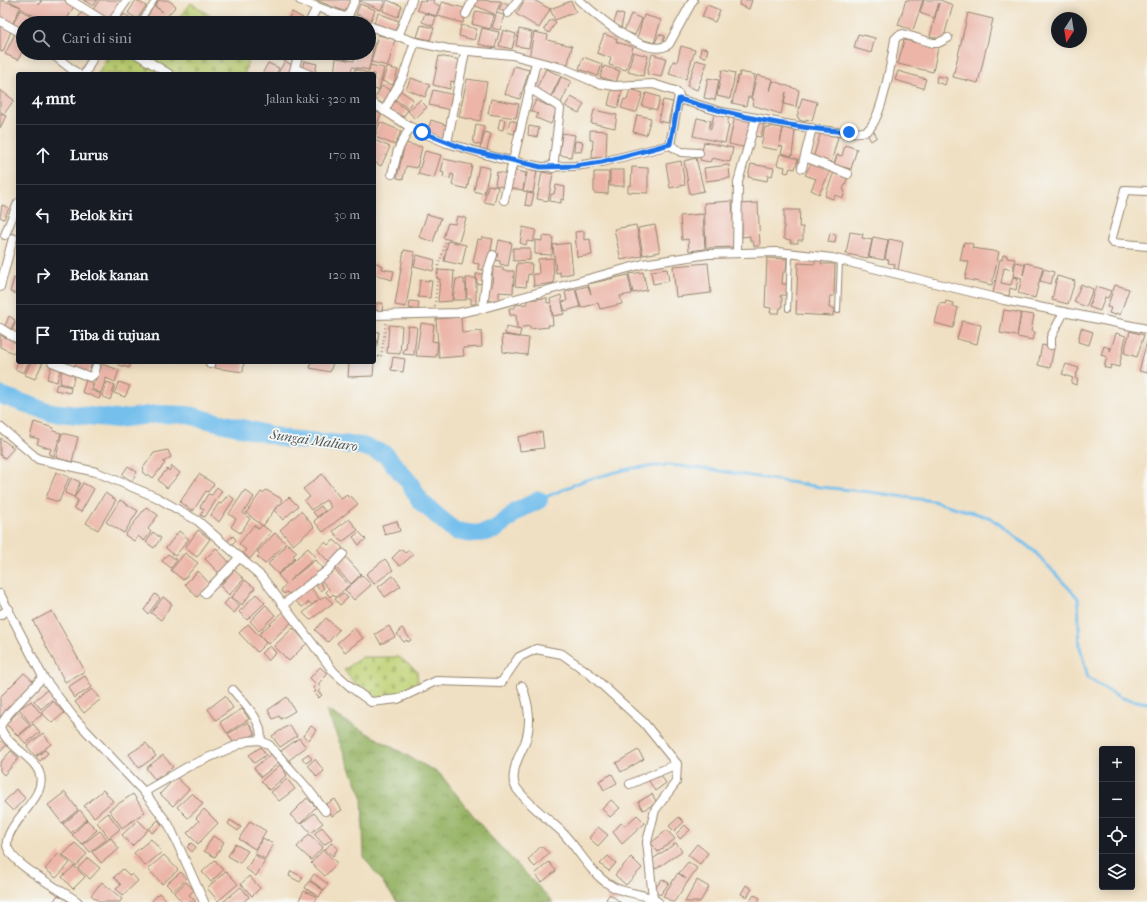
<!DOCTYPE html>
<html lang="id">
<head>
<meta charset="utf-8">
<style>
	:root { --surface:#171b24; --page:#242831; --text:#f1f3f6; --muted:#9ea1a6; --line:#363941 }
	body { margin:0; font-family:"IM FELL French Canon",serif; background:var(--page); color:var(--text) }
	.controls { position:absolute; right:12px; bottom:12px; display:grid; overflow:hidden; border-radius:4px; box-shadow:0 2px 10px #0003 }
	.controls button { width:36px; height:36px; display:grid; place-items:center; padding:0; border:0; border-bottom:1px solid var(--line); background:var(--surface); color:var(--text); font:20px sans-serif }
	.compass { position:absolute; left:1051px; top:12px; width:36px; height:36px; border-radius:50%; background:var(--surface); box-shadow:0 2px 10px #0003; rotate:192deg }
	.stop { position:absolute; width:12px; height:12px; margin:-9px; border:3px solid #1a73e8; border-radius:50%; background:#fff }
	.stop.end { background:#1a73e8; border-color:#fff; box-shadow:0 1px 4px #0008 }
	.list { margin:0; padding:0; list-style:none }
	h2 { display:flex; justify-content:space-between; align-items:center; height:52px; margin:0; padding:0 16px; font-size:17px }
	h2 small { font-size:13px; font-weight:400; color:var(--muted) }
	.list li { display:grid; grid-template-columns:26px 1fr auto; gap:12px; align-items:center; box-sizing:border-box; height:60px; padding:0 16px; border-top:1px solid var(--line) }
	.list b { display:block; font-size:15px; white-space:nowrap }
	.list em { font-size:13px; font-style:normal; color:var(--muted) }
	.icon { flex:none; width:22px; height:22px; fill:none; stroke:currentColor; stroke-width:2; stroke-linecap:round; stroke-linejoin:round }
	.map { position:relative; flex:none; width:1147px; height:902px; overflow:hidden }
	.search { position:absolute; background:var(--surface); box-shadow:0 2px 10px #0003; left:16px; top:16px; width:360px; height:44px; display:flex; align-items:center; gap:10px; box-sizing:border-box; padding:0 14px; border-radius:22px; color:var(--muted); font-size:15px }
	.panel { position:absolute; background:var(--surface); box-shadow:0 2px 10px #0003; left:16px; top:72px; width:360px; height:292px; border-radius:4px }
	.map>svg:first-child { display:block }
	.forest { fill:url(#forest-crowns); stroke:#696f42 }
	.cemetery { fill:url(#cemetery-stones); stroke:#7d7e4a }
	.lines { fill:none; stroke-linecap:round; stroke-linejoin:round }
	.stream { stroke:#74bfed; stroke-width:3 }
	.river { stroke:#74bfed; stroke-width:18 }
	.building { fill:#ecb5a8 }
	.service-casing { stroke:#968570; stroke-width:6 }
	.minor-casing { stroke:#968570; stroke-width:10 }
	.path { stroke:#968570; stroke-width:2; stroke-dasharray:1 3; stroke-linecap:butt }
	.service { stroke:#fff; stroke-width:4 }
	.minor { stroke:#fff; stroke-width:8 }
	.route { stroke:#1a73e8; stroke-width:5 }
	.labels { text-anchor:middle; stroke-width:3.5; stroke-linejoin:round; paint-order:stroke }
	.water-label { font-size:14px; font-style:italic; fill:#4c575c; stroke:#f6f6f2 }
</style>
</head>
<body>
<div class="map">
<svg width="1147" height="902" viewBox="0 0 1147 902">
	<defs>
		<pattern id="forest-crowns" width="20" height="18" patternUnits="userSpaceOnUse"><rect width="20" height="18" fill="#97b466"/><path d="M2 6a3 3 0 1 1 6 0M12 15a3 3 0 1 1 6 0" fill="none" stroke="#7c9353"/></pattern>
		<pattern id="cemetery-stones" width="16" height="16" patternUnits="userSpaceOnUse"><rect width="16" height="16" fill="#bfd275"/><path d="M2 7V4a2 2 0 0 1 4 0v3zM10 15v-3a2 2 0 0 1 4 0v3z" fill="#a5b465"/></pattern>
	</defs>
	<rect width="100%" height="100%" fill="#f6f6f2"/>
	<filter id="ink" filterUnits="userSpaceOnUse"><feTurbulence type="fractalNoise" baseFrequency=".025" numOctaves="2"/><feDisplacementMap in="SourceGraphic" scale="8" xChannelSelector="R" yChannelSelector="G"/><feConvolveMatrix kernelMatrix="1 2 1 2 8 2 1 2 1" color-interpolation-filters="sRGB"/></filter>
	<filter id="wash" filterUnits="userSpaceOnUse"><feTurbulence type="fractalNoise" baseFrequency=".012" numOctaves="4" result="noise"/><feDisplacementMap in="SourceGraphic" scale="16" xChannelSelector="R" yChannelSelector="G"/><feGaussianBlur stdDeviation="0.9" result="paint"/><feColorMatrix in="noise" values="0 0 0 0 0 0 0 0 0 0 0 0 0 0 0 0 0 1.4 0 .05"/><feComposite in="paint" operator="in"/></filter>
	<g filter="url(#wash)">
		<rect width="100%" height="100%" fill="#f0e0c3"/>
		<polygon class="forest" points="326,710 440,774 489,835 553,902 397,902 364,857 362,796"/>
		<g class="cemetery">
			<polygon points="191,3 221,23 176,23"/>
			<polygon points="109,53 139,53 150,58 154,53 249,53 245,74 98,74"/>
			<path d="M362,657H399L417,671L418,683C381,705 371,705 344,670Z"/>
		</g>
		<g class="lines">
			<polyline class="stream" points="539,500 585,480 632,468 669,465 707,469 820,487 870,492 933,501 991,518 1034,551 1078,598 1080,647 1088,678 1121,698 1147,703"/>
			<polyline class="river" points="0,395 50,412 117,419 158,414 188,415 287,439 362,446 385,454 409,482 421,502 455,531 475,534 495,530 517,511 539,500"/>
		</g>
		<g id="blocks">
			<g class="building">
				<polygon points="1,0 21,7 8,0 41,0 39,5 42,0 64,0 74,6 65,23 47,23 20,8 12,25 0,19"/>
				<polygon points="83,0 97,0 93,6"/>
				<polygon points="99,0 117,0 121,2 109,20 93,10"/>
				<polygon points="136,0 146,6 137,19 128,13"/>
				<polygon points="159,0 168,0 176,6 161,23 143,23 154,6 163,12 155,6"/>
				<polygon points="316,0 351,0 346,12"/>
				<polygon points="358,0 385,0 381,10"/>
				<polygon points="387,0 402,6 398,17 383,11"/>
				<polygon points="420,0 427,2 425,0 434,0 433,3 440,6 436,16 417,10"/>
				<polygon points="476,0 501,1 496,13 504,15 500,30 492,28 496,15 474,5"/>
				<polygon points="525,0 534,0 550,9 539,28 516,14"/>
				<polygon points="741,0 752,0 749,9 739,5"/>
				<polygon points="906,0 923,0 913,30 898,25"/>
				<polygon points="924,0 940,0 953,5 943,40 930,36 939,3 934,18 920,13"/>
				<polygon points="571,1 576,12 555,20 550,9"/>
				<polygon points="442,2 467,9 463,23 438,16"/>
				<polygon points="503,2 509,6 505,12 499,9"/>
				<polygon points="360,4 375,10 371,20 356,14"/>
				<polygon points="707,5 720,10 715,22 702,17"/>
				<polygon points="20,10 39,20 38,23 23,23 23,29 13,24"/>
				<polygon points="83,10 94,17 91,23 75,23"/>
				<polygon points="476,11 494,15 490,29 472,24"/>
				<polygon points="292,12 303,18 301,23 286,23"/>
				<polygon points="378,13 399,21 395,32 374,23"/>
				<polygon points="425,13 436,17 433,26 422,22"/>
				<polygon points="617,13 624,15 621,28 613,26"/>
				<polygon points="968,13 993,19 978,83 953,77"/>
				<polygon points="124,14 137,21 136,23 119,23"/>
				<polygon points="631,14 642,19 635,35 624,31"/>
				<polygon points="644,15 661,20 654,43 637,38"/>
				<polygon points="330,17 345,22 344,23 328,23"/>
				<polygon points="551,19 556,22 549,33 544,29"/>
				<polygon points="421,25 434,28 430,40 417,37"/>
				<polygon points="461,25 477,29 474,40 459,36"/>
				<polygon points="0,26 11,31 3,52 0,51"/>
				<polygon points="482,28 499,32 495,48 478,44"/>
				<polygon points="519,29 532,32 529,48 516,46"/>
				<polygon points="503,30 516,34 512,49 499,46"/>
				<polygon points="534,32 548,35 547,40 572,46 568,64 543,59 543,61 529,58"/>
				<polygon points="15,34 23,38 23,50 18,60 5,54"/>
				<polygon points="604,34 617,39 616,42 633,47 626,70 609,65 611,58 597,53"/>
				<polygon points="659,34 665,36 661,46 655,43"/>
				<polygon points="858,34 875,38 871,53 854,48"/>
				<polygon points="378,35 395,39 388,66 371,62"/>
				<polygon points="904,40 938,47 933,72 898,64"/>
				<polygon points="369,42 374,43 369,70 352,67 351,74 334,74 336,58 354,61 355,53 369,53"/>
				<polygon points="681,46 695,50 686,79 669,74 673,61 677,62"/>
				<polygon points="701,48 708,49 706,57 700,56"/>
				<polygon points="633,52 648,56 643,76 628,72"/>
				<polygon points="339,53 351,53 349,59 338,57"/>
				<polygon points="652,54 666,58 661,77 647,74"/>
				<polygon points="439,56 461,60 456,82 451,81 450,89 433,85"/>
				<polygon points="583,57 602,64 598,76 579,69"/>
				<polygon points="696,60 707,63 697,90 687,86"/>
				<polygon points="285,61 295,67 292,74 278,73"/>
				<polygon points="304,61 317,64 315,72 302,69"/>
				<polygon points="268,63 279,68 276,74 262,74"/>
				<polygon points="370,65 384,68 379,90 374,89 374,74 353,74 355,69 368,73"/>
				<polygon points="514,66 529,70 520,99 505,94"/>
				<polygon points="604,66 620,71 616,82 600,77"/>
				<polygon points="387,67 398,70 393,85 382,81"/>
				<polygon points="546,69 561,76 550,98 535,91"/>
				<polygon points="722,70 735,73 730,99 717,96"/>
				<polygon points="898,71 926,79 923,88 895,80"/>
				<polygon points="740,72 755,75 751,97 748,97 746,106 732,103 738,76 739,77"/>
				<polygon points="757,75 773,79 770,91 773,81 799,90 796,107 784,104 786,92 781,114 752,105 754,99 751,99"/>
				<polygon points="937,76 947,78 945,85 936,82"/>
				<polygon points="561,77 571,81 561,103 551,99"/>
				<polygon points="411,78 430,85 425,97 406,89"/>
				<polygon points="708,78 719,80 715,100 704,98"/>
				<polygon points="467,79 487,82 480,121 459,117"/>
				<polygon points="382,86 394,92 386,106 374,99"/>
				<polygon points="612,88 622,90 618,108 608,105"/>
				<polygon points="630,89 643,93 637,112 635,112 621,108 624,99 627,100"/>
				<polygon points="0,90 14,100 4,114 0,111"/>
				<polygon points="399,90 413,99 408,108 394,99"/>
				<polygon points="433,90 454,95 450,110 429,105"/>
				<polygon points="646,93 660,97 657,110 642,106"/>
				<polygon points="571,97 584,104 579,113 565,106"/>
				<polygon points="802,98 817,102 812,121 806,119 806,122 799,120 799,118 797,117"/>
				<polygon points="491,99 519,104 516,118 488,114"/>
				<polygon points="392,100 408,110 403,117 387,108"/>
				<polygon points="420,100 427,107 415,119 408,111"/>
				<polygon points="536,100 557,110 551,124 536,118 538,114 531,111"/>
				<polygon points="663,100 673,102 668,123 658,121"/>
				<polygon points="594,110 617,115 615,128 591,123"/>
				<polygon points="374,111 381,114 374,132"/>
				<polygon points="0,113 6,116 0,128"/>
				<polygon points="714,114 729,117 727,124 729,125 725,143 693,136 697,118 711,121 709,128 711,129"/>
				<polygon points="637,115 651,118 646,135 633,132"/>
				<polygon points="735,116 753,119 747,148 729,144"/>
				<polygon points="500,119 505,120 503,130 498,129"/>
				<polygon points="431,120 449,126 445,139 427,133"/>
				<polygon points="510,120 517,122 514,134 507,132"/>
				<polygon points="380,122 401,131 395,145 375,137"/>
				<polygon points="757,122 764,123 761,137 754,136"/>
				<polygon points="476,124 484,126 481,145 473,143"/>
				<polygon points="529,126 539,128 537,137 528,135"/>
				<polygon points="771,126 783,128 780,143 783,128 795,131 792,156 781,153 783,147 779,146 777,150 761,147 765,127 770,128"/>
				<polygon points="590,130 607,131 606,158 592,158 593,140 590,140"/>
				<polygon points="873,130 877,137 871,141 867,134"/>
				<polygon points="485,132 491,134 486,153 479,152"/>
				<polygon points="821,132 838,137 831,163 813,158"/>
				<polygon points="562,133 575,135 571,157 559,155"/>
				<polygon points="374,140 390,147 381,166 374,162"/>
				<polygon points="575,141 583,142 581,152 574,151"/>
				<polygon points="704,142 733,148 730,162 712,158 710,162 700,160"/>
				<polygon points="405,143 422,147 417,168 406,166 403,179 397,178"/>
				<polygon points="845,145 857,149 851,169 834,165 837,155 842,156"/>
				<polygon points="425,151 441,155 434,178 418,174"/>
				<polygon points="780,154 798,159 795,169 790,168 788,173 784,172 785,167 777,165"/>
				<polygon points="696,158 704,191 690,194 684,161"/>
				<polygon points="444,159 472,165 467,189 452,185 454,175 451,174 450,179 443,177 444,173 441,172"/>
				<polygon points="681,161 685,185 670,188 666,164"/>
				<polygon points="812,162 831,170 819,194 811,190 816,179 805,175"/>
				<polygon points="751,164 774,168 772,176 768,175 767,181 748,177"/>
				<polygon points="729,165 730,178 706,181 704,168"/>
				<polygon points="479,166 490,168 484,194 474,191"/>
				<polygon points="632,167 648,168 648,193 628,192 628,185 631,186"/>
				<polygon points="528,169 537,171 533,193 523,191"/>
				<polygon points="512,170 526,173 523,190 509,188"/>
				<rect x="610" y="170" width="14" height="16"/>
				<polygon points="497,172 507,174 504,187 495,185"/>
				<polygon points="542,172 553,174 548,201 537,199"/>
				<polygon points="594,172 609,172 608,194 594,193"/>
				<polygon points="834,172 848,177 843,190 845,191 843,198 835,195 833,199 825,196"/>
				<polygon points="488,185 498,187 494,204 484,202"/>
				<polygon points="556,185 565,187 564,200 561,199 561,203 550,201 551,194 554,194"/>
				<polygon points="527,193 534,194 531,206 525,205"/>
				<polygon points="732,201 735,247 706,248 704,203"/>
				<polygon points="758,203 760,246 754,246 753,241 750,241 750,236 742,237 742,223 739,223 738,204"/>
				<polygon points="2,205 9,208 4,219 0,217"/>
				<polygon points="784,210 800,210 799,227 803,227 803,240 798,240 798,243 790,243 791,240 784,239"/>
				<polygon points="427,214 441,218 433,242 419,237"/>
				<polygon points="703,214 705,249 689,251 688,239 682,240 680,216"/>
				<polygon points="457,216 466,218 459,242 443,238 448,223 455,224"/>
				<polygon points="636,225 642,256 621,260 614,229"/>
				<polygon points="655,225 660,252 643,255 638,228"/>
				<polygon points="523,227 536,230 533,242 527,241 526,245 520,243"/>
				<polygon points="584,231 584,240 590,239 592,255 577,257 575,232"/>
				<polygon points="850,232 863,234 862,238 872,240 868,258 846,254"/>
				<polygon points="830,233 836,235 835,243 828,242"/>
				<polygon points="542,236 553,237 552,255 535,254 535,240 542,241"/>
				<polygon points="482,237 493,239 487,270 478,269 479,264 473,263 478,239 481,240"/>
				<polygon points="873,237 888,240 884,260 869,257"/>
				<polygon points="889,239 903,242 898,270 894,269 895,264 888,263 889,260 885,259"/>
				<polygon points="499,240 512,243 508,266 500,264 500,261 495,260"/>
				<polygon points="448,241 466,245 462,265 444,261"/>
				<polygon points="964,242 973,244 972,248 999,252 992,285 965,279 969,262 960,260"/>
				<polygon points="570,243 573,273 560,276 560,272 556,273 553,245"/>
				<polygon points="513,248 530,248 530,260 513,261"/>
				<polygon points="404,250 415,252 406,307 395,305"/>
				<polygon points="417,255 435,260 433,271 414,266"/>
				<polygon points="1003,255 1007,255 1007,258 1015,259 1013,270 1004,268 1001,283 1011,285 1013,277 1018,278 1016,290 1010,288 1009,296 993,293 1000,259 1002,260"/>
				<polygon points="553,258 554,283 534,286 533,274 539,274 538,259"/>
				<polygon points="767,258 787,259 786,272 783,272 782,284 787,284 786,295 781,295 780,297 782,297 782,308 780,308 779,313 770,313 771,308 765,307"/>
				<polygon points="815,258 822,259 821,264 835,264 834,296 830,296 829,308 834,308 833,316 796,314 798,263 815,264"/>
				<polygon points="374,262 383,266 382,269 394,271 392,280 374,274"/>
				<polygon points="1016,262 1025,264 1023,275 1026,263 1043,267 1035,298 1018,293 1022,278 1013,276"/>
				<polygon points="517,263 532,264 531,275 528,274 526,287 515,286"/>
				<polygon points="708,263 711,293 676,297 673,266"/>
				<polygon points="493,267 503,268 503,271 514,271 513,293 499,292 499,300 487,300 488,286 492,287"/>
				<polygon points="667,269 669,281 653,284 651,271"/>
				<polygon points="1044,269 1054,272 1051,284 1040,281"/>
				<polygon points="438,270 454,271 452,301 438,302 440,279 437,279"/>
				<polygon points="643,272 647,290 633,293 629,274"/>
				<polygon points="476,274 483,274 484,283 477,284"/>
				<polygon points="628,275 632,294 620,296 622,304 600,309 598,303 581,308 576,289 588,286 591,294 588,284"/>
				<polygon points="1057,276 1075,281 1068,304 1052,300"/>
				<polygon points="14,278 18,279 18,294 10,292"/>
				<polygon points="466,278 476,278 476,304 471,304 471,298 467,298"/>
				<polygon points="456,279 464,279 464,284 466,284 466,300 453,300"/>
				<polygon points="420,280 432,281 430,298 418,297"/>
				<polygon points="1081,284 1093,289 1086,307 1074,302"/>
				<polygon points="1115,285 1129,289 1120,315 1116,313 1115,315 1109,313 1111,308 1107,307"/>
				<polygon points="1096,286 1111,291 1108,298 1105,297 1100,311 1089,307"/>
				<polygon points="575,289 580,307 565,311 562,302 567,301 565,292"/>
				<polygon points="561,295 564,314 553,316 551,305 553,325 548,325 549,327 530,329 530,326 517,328 516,315 510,315 509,308 515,308 515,305 527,304 527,300 547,298 547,303 551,303 550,299"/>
				<polygon points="410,301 419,302 418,310 409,308"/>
				<polygon points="946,301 953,303 953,306 958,308 953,328 935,323 940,303 945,304"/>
				<polygon points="376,303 383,303 382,311 375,310"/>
				<polygon points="1004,310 1021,313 1017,336 1000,333"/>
				<polygon points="1021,313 1034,315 1031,331 1035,332 1033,340 1017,337"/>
				<polygon points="9,316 15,320 11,329 5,326"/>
				<polygon points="461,317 462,333 481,331 482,347 463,348 464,356 439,358 436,319"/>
				<polygon points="962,321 981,325 977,344 957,339"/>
				<polygon points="16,322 18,324 18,336 11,332"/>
				<polygon points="421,323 434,325 432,341 438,342 436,357 416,356"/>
				<polygon points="389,325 402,326 400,354 387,353"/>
				<polygon points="408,326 417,327 414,355 403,354 404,349 406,349"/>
				<polygon points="506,327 521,330 519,337 505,334"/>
				<polygon points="1081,328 1093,332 1089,345 1078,342"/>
				<polygon points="374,331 379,332 376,351 374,351"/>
				<polygon points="1130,331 1144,335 1137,357 1124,353"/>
				<polygon points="1116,333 1126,336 1119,367 1111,365 1110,369 1104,367 1107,357 1101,355 1104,346 1110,348 1110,352"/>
				<polygon points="0,335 18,343 16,354 0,347"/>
				<polygon points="502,335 529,338 527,355 503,352"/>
				<polygon points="1147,341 1147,373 1139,371"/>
				<polygon points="1042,345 1054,348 1050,368 1038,365"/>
				<polygon points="393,357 405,359 403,372 391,370"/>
				<polygon points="18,362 29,362 24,373 15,369"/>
				<polygon points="31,362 43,362 35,379 25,375"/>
				<polygon points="76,362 92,362 89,372 74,369"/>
				<polygon points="119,362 131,362 129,368 119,365"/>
				<polygon points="216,362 244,362 243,372 215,368"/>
				<polygon points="311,362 333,362 330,372 310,368"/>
				<polygon points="349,362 374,362 373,376 348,377"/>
				<polygon points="102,364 119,370 115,382 106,378 101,393 92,389"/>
				<polygon points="1066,364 1079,368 1075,378 1078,380 1076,385 1071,383 1073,378 1062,374"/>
				<polygon points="52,365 61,368 57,382 47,379"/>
				<polygon points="62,370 75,373 72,386 60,383"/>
				<polygon points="86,380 93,383 90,390 101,394 99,399 82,392"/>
				<polygon points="107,382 115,385 110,400 102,396"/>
				<polygon points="119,382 130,386 125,397 114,393"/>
				<polygon points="57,384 71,387 70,393 55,390"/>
				<polygon points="34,422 54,428 53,431 61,433 54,456 49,454 51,449 37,444 39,439 30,437"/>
				<polygon points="542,432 544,448 520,451 518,437"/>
				<polygon points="62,433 78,437 72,462 56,458"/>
				<polygon points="0,438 14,448 5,458 0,455"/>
				<polygon points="168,450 171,457 163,462 165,463 153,478 148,474 147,476 142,472 144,469 143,468 154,453"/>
				<polygon points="128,466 137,472 132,481 122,475"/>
				<polygon points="172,466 180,473 167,488 158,480 167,469 169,471"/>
				<polygon points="56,472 69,477 59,502 46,498"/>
				<polygon points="199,474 214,484 208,492 206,491 193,511 180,502"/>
				<polygon points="322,474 341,499 347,495 349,498 351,496 358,504 323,532 314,521 331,507 326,500 311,510 304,501 310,497 303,489"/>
				<polygon points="71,478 80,482 74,497 65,493"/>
				<polygon points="83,483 94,489 81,512 74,508 78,500 74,498"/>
				<polygon points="217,487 222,491 205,517 200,515 204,509 200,507 208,494 212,495"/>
				<polygon points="245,490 254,497 243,513 250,519 240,533 231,527 236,519 229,514"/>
				<polygon points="266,490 282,499 263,526 246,513 261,492 263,493"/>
				<polygon points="105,493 116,500 98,530 86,523"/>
				<polygon points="229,495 234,499 219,522 211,515 219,503 221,504 226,497 228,498"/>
				<polygon points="289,497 298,506 283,520 274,510"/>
				<polygon points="120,500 138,511 124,533 106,522"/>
				<polygon points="321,506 325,511 317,517 313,512"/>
				<polygon points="146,507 158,515 148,529 151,532 144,541 138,536 134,541 125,535"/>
				<polygon points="301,511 314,527 293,545 280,530"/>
				<polygon points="349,519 358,530 342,542 333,531"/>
				<polygon points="397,521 400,531 385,535 382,525"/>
				<polygon points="254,525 259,529 262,525 271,532 250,559 243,553 246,550 239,544"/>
				<polygon points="198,530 210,539 197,557 185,548"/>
				<polygon points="179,531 189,539 175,556 166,548"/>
				<polygon points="153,532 161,538 154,548 146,542"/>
				<polygon points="359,532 366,539 359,545 353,537"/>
				<polygon points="275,533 286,543 265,564 257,557 260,554 257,552"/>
				<polygon points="233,536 236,540 231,545 227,541"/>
				<polygon points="334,540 343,548 329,562 317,549 325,542 328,545"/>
				<polygon points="288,544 297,552 293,556 295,558 278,574 268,564"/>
				<polygon points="216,548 231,564 220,574 205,559"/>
				<polygon points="308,548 316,557 289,581 315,560 322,568 318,572 320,574 292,597 287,592 284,594 281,590 286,584 278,575"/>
				<polygon points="401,549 405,553 409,550 413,555 400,566 392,558"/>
				<polygon points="185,553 198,563 183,580 171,570"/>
				<polygon points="168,554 177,560 171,568 162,561"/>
				<polygon points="344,555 361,574 351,584 333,565"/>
				<polygon points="385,559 393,570 374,584 366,574"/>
				<polygon points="334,569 349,585 336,597 333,594 330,597 326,592 329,589 321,580"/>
				<polygon points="234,570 244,579 229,595 220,586"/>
				<polygon points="198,571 210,584 197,597 185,584"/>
				<polygon points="362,575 371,585 354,600 345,590"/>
				<polygon points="393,576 401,586 385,597 378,587"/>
				<polygon points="245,580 255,588 242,605 232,597"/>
				<polygon points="320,582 324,588 320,591 316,585"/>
				<polygon points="310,586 320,600 325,596 333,603 310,620 303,613 318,600 312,605 309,602 302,607 293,599"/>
				<polygon points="343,593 348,598 340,605 335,599"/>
				<polygon points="155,594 160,598 148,614 144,610"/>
				<polygon points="256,594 265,603 247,620 239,612"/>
				<polygon points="163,597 172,604 161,620 151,613"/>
				<polygon points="230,597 240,606 234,613 224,604"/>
				<polygon points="266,605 275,615 259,631 250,621"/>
				<polygon points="52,611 85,671 65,682 33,621"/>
				<polygon points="284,611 294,620 268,644 259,634"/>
				<polygon points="326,618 339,630 328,642 315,630"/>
				<polygon points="248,624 266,643 257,652 239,633"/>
				<polygon points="389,626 395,637 381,644 375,634"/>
				<polygon points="293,628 307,643 289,661 274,646"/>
				<polygon points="354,628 363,638 345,652 337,643"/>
				<polygon points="402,628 411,640 408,642 407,640 404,642 397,634 400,632 399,630"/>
				<polygon points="270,646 276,653 268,661 261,653"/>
				<polygon points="320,667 328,674 318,684 321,688 318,692 322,695 319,698 314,693 316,691 313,688 316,684 310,678"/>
				<polygon points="24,673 34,682 0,717 0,697"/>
				<polygon points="85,676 92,687 74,698 68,687"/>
				<polygon points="92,689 101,699 84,713 75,702"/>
				<polygon points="47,690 54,698 41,709 34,701"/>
				<polygon points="225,696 233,708 216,720 208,709"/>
				<polygon points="287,697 295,711 281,719 279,716 273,719 268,710"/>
				<polygon points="31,701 42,715 30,723 19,709"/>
				<polygon points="53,701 64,713 52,723 41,712"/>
				<polygon points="242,709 249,719 227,733 220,722"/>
				<polygon points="18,712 30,725 18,736 6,724"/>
				<polygon points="248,722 255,734 235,745 228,734"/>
				<polygon points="33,724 40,732 26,744 19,736"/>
				<polygon points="289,725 297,736 280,747 272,736"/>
				<polygon points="311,726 316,730 309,740 303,736"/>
				<polygon points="43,733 51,744 35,756 27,746"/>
				<polygon points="299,738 306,747 288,761 281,751"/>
				<polygon points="3,740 7,745 0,751 0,743"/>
				<polygon points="146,743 156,756 139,768 129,754"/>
				<polygon points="261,747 266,755 254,763 249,755"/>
				<polygon points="45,750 48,753 40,761 36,757"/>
				<polygon points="638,750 644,759 621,772 616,763"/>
				<polygon points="11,751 19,758 4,775 0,771 0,763"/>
				<polygon points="271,754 279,763 261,777 254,768"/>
				<polygon points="308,754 312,759 306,763 302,758"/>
				<polygon points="163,755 173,767 155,780 146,768"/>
				<polygon points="315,759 324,771 317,777 308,765"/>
				<polygon points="280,765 287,775 269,790 261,781"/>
				<polygon points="612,774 617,783 604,790 599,781"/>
				<polygon points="660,774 666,783 655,791 649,781"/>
				<polygon points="176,777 189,789 173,806 160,794"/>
				<polygon points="287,779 295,789 279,801 271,792"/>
				<polygon points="16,789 25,798 13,811 4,802"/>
				<polygon points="103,790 113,801 94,817 84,806"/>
				<polygon points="65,792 78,810 62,823 48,805"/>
				<polygon points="192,793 203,804 188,818 177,807"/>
				<polygon points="133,794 145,812 122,828 109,810"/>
				<polygon points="652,794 657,803 643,810 638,802"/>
				<polygon points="307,798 316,807 300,824 290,815"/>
				<polygon points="335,799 342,810 332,816 325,805"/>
				<polygon points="611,800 620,808 610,817 602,809"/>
				<polygon points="204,809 218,823 198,844 187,833 199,821 196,818"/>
				<polygon points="80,810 87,819 71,833 63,824"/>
				<polygon points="108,813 120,829 109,838 97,822"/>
				<polygon points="314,813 323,823 311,833 302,823"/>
				<polygon points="637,815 645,823 622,844 613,832 621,823 625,826"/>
				<polygon points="679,817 684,822 674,831 669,826"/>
				<polygon points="87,820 97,830 82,844 72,835"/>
				<polygon points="138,820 148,830 132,846 122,835"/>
				<polygon points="158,820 162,825 152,833 149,829"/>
				<polygon points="230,820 241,827 238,831 228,824"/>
				<polygon points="250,821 266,831 255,849 239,839"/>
				<polygon points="685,825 690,830 680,839 676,834"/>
				<polygon points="322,827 332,839 324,845 314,834"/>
				<polygon points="598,827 608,835 598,846 589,838"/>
				<polygon points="667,830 675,839 658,852 651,843"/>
				<polygon points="100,831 107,839 90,852 83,844"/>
				<polygon points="309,834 323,847 311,860 297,847"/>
				<polygon points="213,836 224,842 215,857 204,851"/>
				<polygon points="111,838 119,849 101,863 92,852"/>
				<polygon points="263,838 273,844 265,859 254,853"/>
				<polygon points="151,839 162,852 145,866 134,853"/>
				<polygon points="75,843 87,854 76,866 63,855"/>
				<polygon points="191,843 196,847 192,852 187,847"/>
				<polygon points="331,843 338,848 333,856 325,850"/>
				<polygon points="676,843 682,851 656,869 650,861"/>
				<polygon points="235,844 248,851 240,863 228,856"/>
				<polygon points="697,844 708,853 700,864 688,855"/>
				<polygon points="541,846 549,853 535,867 528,860"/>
				<polygon points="323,850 337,863 325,876 311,863"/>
				<polygon points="59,853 70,863 56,878 45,869"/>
				<polygon points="164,855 178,870 162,884 148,869"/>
				<polygon points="255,855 265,861 256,876 246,869"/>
				<polygon points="608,856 616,863 609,871 600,864"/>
				<polygon points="631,857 642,868 626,885 615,875"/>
				<polygon points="88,858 100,868 90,879 78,868"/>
				<polygon points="215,860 223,870 211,882 202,872"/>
				<polygon points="549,862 556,871 542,882 535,874"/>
				<polygon points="688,862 697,868 674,902 672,902 663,896 678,873 686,879 679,873"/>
				<polygon points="74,866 85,877 73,889 62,877"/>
				<polygon points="123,869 130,876 132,874 138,881 123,895 116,889 121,885 114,877"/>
				<polygon points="226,871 238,884 218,901 207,888"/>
				<polygon points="291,871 303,877 300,882 289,876"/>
				<polygon points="181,872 187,879 173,891 166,884"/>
				<polygon points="314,874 328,884 324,890 310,880"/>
				<polygon points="249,876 260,888 252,896 241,884"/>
				<polygon points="662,879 669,883 660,895 654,890"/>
				<polygon points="697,880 709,887 700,902 685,902"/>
				<polygon points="309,881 323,890 319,897 305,888"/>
				<polygon points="102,882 122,899 120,902 100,902 91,895"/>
				<polygon points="186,882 194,890 189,895 196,902 182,902 174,893"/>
				<polygon points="746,885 752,889 747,897 741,894"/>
				<polygon points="241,887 249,897 243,902 223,902"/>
				<polygon points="304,891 317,897 315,902 298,902"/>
				<polygon points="159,893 169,902 151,902"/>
				<polygon points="610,894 620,902 610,902 606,899"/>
				<polygon points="58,895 70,902 53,902"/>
				<polygon points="754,895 760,898 758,902 749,902"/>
			</g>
		</g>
	</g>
	<g filter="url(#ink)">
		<use href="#blocks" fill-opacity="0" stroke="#968570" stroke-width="1"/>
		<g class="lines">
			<g class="service-casing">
				<g id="service">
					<polyline points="139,23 155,0"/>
					<polyline points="788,309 790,254"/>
					<polyline points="838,311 840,260"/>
				</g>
			</g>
			<g class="minor-casing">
				<g id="minor">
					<polyline points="70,0 107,23"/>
					<polyline points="300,0 317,7 309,23"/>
					<path d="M579,0C596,15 647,61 669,44L693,0"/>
					<polyline points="317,7 361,23"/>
					<polyline points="508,13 518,0"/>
					<polyline points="466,14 473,0"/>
					<polyline points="347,18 355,0"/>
					<polyline points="0,21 23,34"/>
					<polyline points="111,23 127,0"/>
					<polyline points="369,26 415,42 448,49 512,55 562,68 597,83 615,86 653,84 675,91 679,95 670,145 602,162 575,166 541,167 498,158 447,143 410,127 374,104"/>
					<polyline points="398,37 412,0"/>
					<polyline points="51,53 78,74"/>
					<polyline points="135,53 169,74"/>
					<polyline points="296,69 308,74"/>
					<polyline points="85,74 95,53"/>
					<polyline points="293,74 299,53"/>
					<polyline points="529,88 558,106 560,109 553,168"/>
					<polyline points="679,99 722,112 756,118"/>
					<polyline points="384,111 403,77 415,42"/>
					<polyline points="447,143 465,52"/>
					<polyline points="670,145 681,152 699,153"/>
					<polyline points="805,157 848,174"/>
					<polyline points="802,168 812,128"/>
					<polyline points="392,174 398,150 410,127"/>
					<polyline points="1147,191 1125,190 1111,241 1113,243 1147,246"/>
					<polyline points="504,200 536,62"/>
					<polyline points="5,235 18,203"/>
					<path d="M737,253L738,182L756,118C774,122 855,139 868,130C882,118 892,59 895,39L898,36L903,34L933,43H938L948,38"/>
					<polyline points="0,287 13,238"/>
					<polyline points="483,308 487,273 493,255"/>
					<polyline points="374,315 458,313 483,308 643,264 708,254 778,252 832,258 1004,300 1147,329"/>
					<polyline points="0,328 18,339"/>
					<polyline points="1051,345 1051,337 1064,312"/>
					<polyline points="52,362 90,377 94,374 96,367"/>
					<polyline points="210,364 210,362"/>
					<polyline points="0,427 38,459 96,472 156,497 198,521 262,577 334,672 352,688 371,702 398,699 436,681 501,683 519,657 536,649 562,654 590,674 644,723 677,764 676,782 655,810 647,842 653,898"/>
					<polyline points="205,593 240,557"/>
					<polyline points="0,594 43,677 75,719 144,792 169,825 204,902"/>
					<polyline points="284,604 328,570 343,554"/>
					<polyline points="0,615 9,609"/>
					<path d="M43,677L9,713L0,726C4,745 36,757 40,775C46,797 12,818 7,841C3,862 63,890 78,902"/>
					<path d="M522,686C529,705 532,723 525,743C521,753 514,763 514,774C513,779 514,785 517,789C529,805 546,817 561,831C578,848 589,872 610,885C624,895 645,892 658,902"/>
					<path d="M233,690C243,702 265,723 260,740"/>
					<polyline points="630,784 677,764"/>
					<polyline points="144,792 189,766 247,741 260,740 269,745 308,789 325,811"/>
				</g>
			</g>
			<g class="path">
				<polyline points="435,306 438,267 446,242"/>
				<polyline points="374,356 381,357 386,322"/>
			</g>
			<use href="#service" class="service"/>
			<use href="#minor" class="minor"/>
		</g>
	</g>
	<g class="lines" filter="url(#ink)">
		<path class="route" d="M422,132L465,149L541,167L575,166L602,162L670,144L679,99C734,116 792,128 849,132"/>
	</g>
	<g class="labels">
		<g class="water-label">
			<text transform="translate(314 440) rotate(8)" y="5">Sungai Maliaro</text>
		</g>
	</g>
</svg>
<div class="controls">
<button>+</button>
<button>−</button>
<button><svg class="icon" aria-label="locate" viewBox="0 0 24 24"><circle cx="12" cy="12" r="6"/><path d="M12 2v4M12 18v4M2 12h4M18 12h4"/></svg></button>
<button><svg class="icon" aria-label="layers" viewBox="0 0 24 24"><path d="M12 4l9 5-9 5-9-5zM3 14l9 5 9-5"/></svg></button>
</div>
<svg class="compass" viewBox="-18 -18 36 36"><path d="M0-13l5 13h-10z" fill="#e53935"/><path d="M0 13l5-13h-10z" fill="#9ea1a6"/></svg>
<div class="stop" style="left:422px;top:132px"></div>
<div class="stop end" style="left:849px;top:132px"></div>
<div class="search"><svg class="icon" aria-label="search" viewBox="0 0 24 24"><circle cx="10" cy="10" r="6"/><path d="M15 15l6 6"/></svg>Cari di sini</div>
<section class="panel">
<h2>4 mnt<small>Jalan kaki · 320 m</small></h2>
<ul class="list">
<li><svg class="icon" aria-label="ahead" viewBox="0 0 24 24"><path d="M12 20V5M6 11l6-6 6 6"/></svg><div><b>Lurus</b></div><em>170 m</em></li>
<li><svg class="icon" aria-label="left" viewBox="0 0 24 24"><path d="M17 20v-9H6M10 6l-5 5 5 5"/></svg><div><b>Belok kiri</b></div><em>30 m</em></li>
<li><svg class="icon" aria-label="right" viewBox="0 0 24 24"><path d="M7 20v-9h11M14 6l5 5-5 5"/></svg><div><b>Belok kanan</b></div><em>120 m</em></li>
<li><svg class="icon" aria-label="arrive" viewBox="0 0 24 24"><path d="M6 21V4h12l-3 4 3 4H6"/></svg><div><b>Tiba di tujuan</b></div></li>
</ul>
</section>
</div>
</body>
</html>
